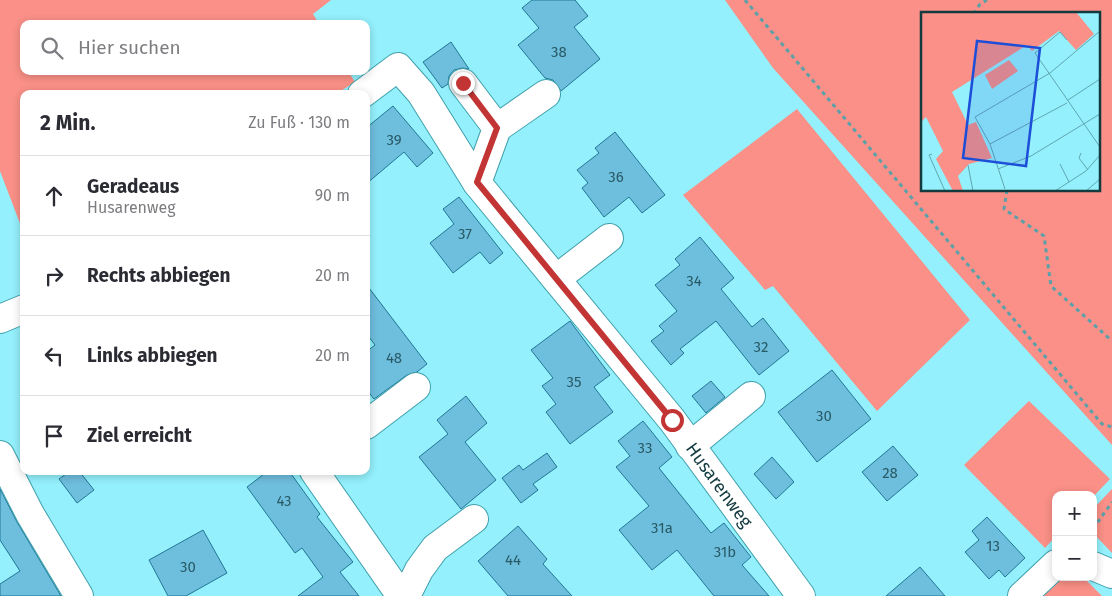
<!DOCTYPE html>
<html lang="de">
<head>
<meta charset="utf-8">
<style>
	:root { --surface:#fff; --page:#f7f7f7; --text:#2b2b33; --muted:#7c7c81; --line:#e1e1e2 }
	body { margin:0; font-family:"Fira Sans",sans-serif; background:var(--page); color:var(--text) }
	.controls { position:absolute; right:15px; bottom:15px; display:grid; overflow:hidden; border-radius:10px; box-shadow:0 2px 8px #0003 }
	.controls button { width:45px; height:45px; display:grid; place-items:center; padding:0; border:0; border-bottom:1px solid var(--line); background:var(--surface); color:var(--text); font:25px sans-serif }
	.stop { position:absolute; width:15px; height:15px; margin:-11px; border:4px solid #c33434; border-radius:50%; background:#fff }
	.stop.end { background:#c33434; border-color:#fff; box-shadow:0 1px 5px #0008 }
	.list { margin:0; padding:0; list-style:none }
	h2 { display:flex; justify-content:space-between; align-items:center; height:65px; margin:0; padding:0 20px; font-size:21px }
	h2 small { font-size:16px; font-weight:400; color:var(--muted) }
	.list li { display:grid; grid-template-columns:32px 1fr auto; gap:15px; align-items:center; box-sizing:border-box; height:80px; padding:0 20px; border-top:1px solid var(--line) }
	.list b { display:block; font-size:19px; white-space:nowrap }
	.list p { margin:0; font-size:16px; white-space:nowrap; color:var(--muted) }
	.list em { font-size:16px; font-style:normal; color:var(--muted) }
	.icon { flex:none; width:28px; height:28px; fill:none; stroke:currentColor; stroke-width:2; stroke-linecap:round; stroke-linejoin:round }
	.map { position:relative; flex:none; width:1112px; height:596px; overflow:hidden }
	.search { position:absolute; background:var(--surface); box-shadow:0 2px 8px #0003; left:20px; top:20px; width:350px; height:55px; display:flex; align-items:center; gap:12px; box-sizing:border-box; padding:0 18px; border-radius:10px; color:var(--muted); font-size:19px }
	.panel { position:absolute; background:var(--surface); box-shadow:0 2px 8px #0003; left:20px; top:90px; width:350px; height:385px; border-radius:10px }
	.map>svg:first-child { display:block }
	.green { fill:#fa9087; fill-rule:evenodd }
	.building { fill:#6ebedd; stroke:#217794 }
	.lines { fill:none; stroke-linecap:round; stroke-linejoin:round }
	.minor-casing { stroke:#40a0ab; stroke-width:30 }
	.path { stroke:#5ba0a9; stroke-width:3; stroke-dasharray:4 4; stroke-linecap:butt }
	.minor { stroke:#fff; stroke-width:28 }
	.route { stroke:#c33434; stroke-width:6 }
	.labels { text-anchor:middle; stroke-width:4; stroke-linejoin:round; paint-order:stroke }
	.number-label { font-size:15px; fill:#295b66 }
	.street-label { font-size:18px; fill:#123a3f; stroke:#fff }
	.inset-road { fill:none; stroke:#5fa7b0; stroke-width:1 }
	.view { fill:#1d4ed8; fill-opacity:0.15; stroke:#1d4ed8; stroke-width:2.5 }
	.inset-edge { fill:none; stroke:#123a3f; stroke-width:2.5 }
</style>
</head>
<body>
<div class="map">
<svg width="1112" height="596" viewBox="0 0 1112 596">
	<rect width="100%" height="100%" fill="#93f0fc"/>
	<g class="green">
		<polygon points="0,0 331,0 313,14 319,24 24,24 24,71 348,71 355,82 336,94 24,94 24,234 0,171"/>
		<path d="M725,0H1112V445L773,68ZM922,14H1098V190H922Z"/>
		<polygon points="797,109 970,320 877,411 773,286 765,290 683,195"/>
		<polygon points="1029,401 1110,479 1093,497 1093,495 1056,495 1056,536 1045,548 964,465"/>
		<polygon points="1112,489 1112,553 1093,533 1093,509"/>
		<polygon points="1056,577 1083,577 1102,596 1032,596"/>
	</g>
	<g class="building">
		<polygon points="532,0 575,0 588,16 574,27 600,59 561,91 553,80 545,78 518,45 539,28 522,8"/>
		<polygon points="451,42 469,69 462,68 454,70 449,76 448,84 442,88 423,62"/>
		<polygon points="393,106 433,153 417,167 404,152 366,184 366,128"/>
		<polygon points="615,132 665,195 642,213 629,197 604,217 582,188 588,183 577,170 599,153 595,148"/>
		<polygon points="459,197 503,253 490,264 480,252 453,273 430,243 454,224 443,209"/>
		<polygon points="700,237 734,278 721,289 752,327 763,318 789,351 759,375 716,321 680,349 684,353 671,365 651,341 664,331 659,326 677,311 655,285 680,265 675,259"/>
		<polygon points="366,284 427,364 417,372 407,375 374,399 366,389 366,352 375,345 366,333"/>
		<polygon points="570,321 610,375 594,387 613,412 570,444 546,412 556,404 542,386 553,378 531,350"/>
		<polygon points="832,370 871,419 817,462 778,412"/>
		<polygon points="711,381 725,397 706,413 692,396"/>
		<polygon points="466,396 487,423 465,442 496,480 461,509 419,457 448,434 437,420"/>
		<polygon points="643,421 672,457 659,468 711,533 724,523 751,557 742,565 769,596 714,596 677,550 652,570 619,530 649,506 616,467 630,456 618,441"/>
		<polygon points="893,446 918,475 887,501 862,472"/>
		<polygon points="547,453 557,467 533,484 538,490 521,503 502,478 519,465 523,470"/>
		<polygon points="772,457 794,482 776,499 754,474"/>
		<polygon points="70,471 79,471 94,490 77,503 59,479"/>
		<polygon points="268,471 289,471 320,514 317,517 353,562 340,572 359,596 298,596 323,577 302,548 295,553 247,487"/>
		<polygon points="0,489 17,522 61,596 0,596 0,584 20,571 0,540"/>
		<polygon points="987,517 1025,558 1005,577 999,570 989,579 965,552 979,540 972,531"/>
		<polygon points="518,526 547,559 543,564 572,596 508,596 478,561"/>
		<polygon points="203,530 227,573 186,596 168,596 149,560"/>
		<polygon points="920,567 945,596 886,596"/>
	</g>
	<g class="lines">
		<g class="minor-casing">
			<g id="minor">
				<polyline points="463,83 497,128"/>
				<polyline points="362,94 398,67 421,93 477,183 672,420 801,596"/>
				<polyline points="477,183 497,128 546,94"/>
				<polyline points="556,279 609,238"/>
				<polyline points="0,319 24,309"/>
				<polyline points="366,425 416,387"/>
				<polyline points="690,446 751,396"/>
				<polyline points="0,455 30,514 79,596"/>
				<polyline points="314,471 401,596"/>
				<polyline points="1093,566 1112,574"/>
				<polyline points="406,596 419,570 435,548 474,519"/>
				<polyline points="1022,596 1056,564"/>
			</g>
		</g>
		<g class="path">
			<polyline points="745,0 1102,424 1112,427"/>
			<polyline points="974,14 980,4 987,0"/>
			<polyline points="1007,190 1004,209 1044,236 1051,286 1112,341"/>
			<polyline points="1093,529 1112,502"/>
		</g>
		<use href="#minor" class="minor"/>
	</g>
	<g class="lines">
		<polyline class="route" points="463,83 497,128 477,182 672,420"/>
	</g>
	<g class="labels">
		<g class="number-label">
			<text x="559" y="57">38</text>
			<text x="394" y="145">39</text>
			<text x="616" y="182">36</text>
			<text x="465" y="239">37</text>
			<text x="694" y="286">34</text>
			<text x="761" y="352">32</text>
			<text x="394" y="363">48</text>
			<text x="574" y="387">35</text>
			<text x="824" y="421">30</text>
			<text x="645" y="453">33</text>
			<text x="890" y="478">28</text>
			<text x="284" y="506">43</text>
			<text x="662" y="533">31a</text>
			<text x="993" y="551">13</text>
			<text x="725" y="557">31b</text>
			<text x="513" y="565">44</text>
			<text x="188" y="572">30</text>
		</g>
		<g class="street-label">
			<text transform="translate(719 485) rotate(54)" y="6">Husarenweg</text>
		</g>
	</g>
	<g transform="translate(921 12)">
		<rect width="179" height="179" fill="#93f0fc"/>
		<path d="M0,0H155L173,22L155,38L138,19L111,39L106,33L31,80L47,113L55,110L71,146L48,152L37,164L42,179H32L15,147L22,139L5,105L0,110ZM88,48L97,59L71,77L64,63Z" fill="#fa9087"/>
		<path class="inset-road" d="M146,28L139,20L114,41L179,135M147,88L179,67M69,132L146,91M160,141L158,146L167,158M11,142L8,143L24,179M139,152L148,170M47,153L52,179M77,157L110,144L179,102M84,177L69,132L54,105L129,61L179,19M66,179H87M134,179L165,159L179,143M165,179L179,167"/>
		<path class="view" d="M56,29L119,36L105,154L42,146Z"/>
		<rect width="179" height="179" class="inset-edge"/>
	</g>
</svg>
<div class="controls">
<button>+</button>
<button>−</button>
</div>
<div class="stop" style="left:672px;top:420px"></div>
<div class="stop end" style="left:463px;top:83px"></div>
<div class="search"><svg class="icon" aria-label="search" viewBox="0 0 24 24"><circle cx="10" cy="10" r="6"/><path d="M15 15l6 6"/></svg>Hier suchen</div>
<section class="panel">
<h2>2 Min.<small>Zu Fuß · 130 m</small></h2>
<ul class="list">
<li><svg class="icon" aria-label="ahead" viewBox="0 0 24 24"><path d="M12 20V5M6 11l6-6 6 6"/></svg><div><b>Geradeaus</b><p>Husarenweg</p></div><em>90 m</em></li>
<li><svg class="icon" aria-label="right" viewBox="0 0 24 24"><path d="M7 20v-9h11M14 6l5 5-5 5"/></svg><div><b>Rechts abbiegen</b></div><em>20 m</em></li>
<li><svg class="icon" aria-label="left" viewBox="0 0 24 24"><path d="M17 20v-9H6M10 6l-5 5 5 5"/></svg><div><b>Links abbiegen</b></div><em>20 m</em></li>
<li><svg class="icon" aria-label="arrive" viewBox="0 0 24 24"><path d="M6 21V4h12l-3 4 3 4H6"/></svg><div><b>Ziel erreicht</b></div></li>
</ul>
</section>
</div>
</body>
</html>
